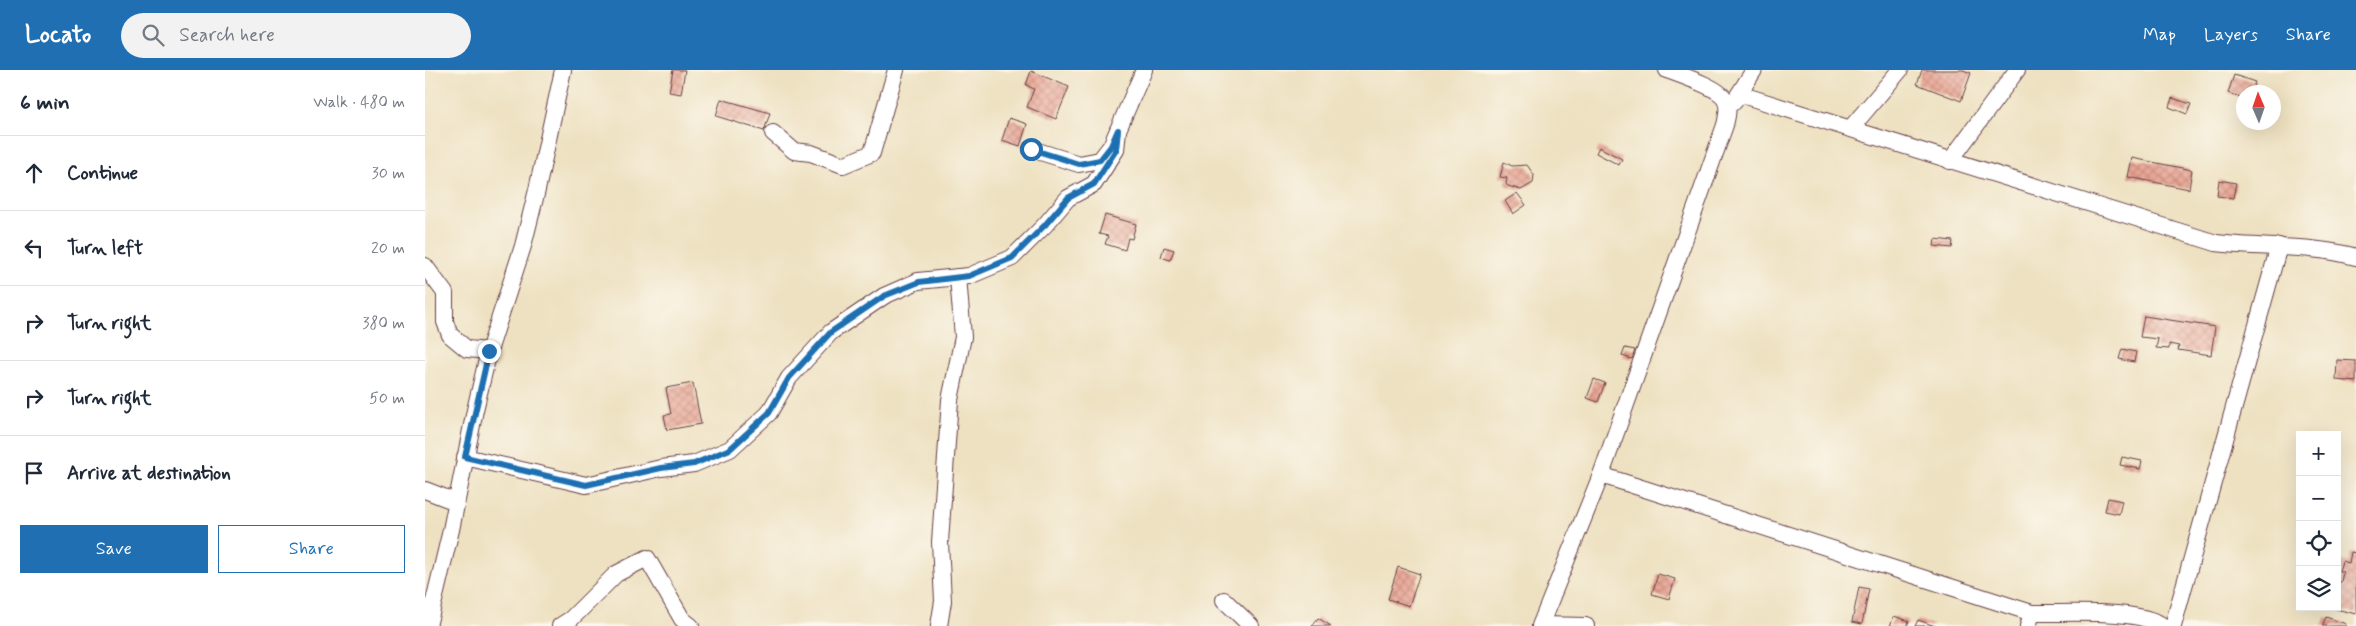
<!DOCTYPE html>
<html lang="en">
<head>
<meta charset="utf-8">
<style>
	:root { --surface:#fff; --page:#f2f2f3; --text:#1f2937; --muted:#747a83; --line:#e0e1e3; --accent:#1f6fb2 }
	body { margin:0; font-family:Mynerve,sans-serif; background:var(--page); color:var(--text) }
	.controls { position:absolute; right:15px; bottom:15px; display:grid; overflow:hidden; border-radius:0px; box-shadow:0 5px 20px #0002 }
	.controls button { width:45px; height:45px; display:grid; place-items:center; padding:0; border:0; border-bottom:1px solid var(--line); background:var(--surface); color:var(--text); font:25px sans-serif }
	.compass { position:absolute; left:1811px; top:15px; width:45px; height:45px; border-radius:50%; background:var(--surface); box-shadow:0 5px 20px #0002; rotate:358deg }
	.stop { position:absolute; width:15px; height:15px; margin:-11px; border:4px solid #1f6fb2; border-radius:50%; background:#fff }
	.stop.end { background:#1f6fb2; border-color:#fff; box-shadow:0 1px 5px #0008 }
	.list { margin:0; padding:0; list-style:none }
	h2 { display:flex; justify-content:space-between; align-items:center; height:65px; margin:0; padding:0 20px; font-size:21px }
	h2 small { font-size:16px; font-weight:400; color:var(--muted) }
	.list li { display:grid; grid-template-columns:32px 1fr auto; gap:15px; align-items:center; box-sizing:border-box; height:75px; padding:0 20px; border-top:1px solid var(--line) }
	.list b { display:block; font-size:19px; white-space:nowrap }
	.list em { font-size:16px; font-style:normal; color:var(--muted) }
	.actions { display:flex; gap:10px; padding:15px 20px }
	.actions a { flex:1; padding:11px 0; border:1px solid var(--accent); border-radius:0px; text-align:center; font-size:18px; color:var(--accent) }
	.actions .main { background:var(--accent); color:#fff }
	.icon { flex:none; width:28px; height:28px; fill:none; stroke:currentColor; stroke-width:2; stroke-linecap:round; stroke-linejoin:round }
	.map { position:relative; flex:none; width:1931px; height:556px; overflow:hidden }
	header { display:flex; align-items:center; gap:30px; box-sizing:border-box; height:70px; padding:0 25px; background:var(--accent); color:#fff }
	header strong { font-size:24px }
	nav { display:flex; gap:28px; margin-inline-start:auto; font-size:18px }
	.search { width:350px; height:45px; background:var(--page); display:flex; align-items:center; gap:12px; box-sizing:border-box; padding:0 18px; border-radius:28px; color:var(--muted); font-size:19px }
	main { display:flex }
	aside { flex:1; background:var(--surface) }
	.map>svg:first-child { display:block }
	.building { fill:url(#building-cross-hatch) }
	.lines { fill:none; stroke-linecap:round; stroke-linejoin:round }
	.street-casing { stroke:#633c42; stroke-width:18 }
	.street { stroke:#fff; stroke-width:16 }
	.route { stroke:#1f6fb2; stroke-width:6 }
</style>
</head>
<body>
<header>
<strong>Locato</strong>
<div class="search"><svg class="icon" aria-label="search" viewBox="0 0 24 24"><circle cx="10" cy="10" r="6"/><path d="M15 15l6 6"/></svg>Search here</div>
<nav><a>Map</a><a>Layers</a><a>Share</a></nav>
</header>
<main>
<aside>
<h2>6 min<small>Walk · 480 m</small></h2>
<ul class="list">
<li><svg class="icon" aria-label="ahead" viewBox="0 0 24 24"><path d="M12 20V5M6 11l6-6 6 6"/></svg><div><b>Continue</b></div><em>30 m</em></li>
<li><svg class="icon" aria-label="left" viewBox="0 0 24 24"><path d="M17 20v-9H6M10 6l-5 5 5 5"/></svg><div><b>Turn left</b></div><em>20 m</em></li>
<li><svg class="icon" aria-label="right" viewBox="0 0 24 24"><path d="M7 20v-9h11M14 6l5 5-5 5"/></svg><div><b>Turn right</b></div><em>380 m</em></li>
<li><svg class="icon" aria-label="right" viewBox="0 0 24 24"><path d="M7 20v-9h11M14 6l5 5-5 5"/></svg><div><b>Turn right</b></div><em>50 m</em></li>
<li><svg class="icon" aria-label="arrive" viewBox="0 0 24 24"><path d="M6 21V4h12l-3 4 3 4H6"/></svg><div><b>Arrive at destination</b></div></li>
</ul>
<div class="actions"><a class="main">Save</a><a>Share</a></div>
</aside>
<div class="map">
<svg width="1931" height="556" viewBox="0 0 1931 556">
	<defs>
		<pattern id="building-cross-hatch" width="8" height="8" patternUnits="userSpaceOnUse" patternTransform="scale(1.25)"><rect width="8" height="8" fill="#e8a08f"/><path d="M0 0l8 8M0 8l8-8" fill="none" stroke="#be8275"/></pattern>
	</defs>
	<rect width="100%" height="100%" fill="#fbf7ec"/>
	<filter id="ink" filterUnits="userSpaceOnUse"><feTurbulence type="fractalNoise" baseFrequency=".02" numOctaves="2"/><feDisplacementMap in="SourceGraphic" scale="10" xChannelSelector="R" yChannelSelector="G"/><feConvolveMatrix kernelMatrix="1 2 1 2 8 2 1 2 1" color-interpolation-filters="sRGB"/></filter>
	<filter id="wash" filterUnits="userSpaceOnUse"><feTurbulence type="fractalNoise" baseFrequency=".0096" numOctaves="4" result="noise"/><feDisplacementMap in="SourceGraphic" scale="20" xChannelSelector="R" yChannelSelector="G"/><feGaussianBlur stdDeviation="1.12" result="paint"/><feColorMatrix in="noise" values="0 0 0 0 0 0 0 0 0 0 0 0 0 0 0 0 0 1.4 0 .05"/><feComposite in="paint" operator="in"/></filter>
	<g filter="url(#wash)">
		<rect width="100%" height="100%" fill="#eee1c1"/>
		<g id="blocks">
			<g class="building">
				<polygon points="248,0 260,0 256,24 244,22"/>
				<polygon points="1497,0 1538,0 1546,3 1536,31 1492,14"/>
				<polygon points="606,1 644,17 631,49 602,37 609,19 601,15"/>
				<polygon points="1809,5 1830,12 1826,22 1818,22 1818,28 1803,23"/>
				<polygon points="1747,28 1766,34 1762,44 1744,37"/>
				<polygon points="296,29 345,43 339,61 291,46"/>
				<polygon points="584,48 602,54 595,76 577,70"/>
				<polygon points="1174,77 1197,89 1194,95 1171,83"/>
				<polygon points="1707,88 1767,100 1764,119 1703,107"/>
				<polygon points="1079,92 1087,96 1102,95 1109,105 1108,113 1096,120 1083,116 1081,114 1082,108 1075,107"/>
				<polygon points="1794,110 1811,113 1808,128 1792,126"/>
				<polygon points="1092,123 1101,135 1088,144 1080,131"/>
				<polygon points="680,145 711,154 707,169 703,168 700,180 680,174 683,166 674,164"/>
				<polygon points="1510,169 1528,171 1527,178 1509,176"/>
				<polygon points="739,177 749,180 745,190 736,187"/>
				<polygon points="1719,246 1790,257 1786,285 1753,280 1754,276 1744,274 1744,279 1731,278 1733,269 1715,267"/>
				<polygon points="1200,278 1210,280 1207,289 1197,286"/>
				<polygon points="1697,279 1711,282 1709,292 1694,289"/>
				<polygon points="1912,290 1931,291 1931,312 1911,310"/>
				<polygon points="1169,309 1180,313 1173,332 1162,328"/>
				<polygon points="268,313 276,354 242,360 239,345 246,344 241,318"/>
				<polygon points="1697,387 1717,391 1715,399 1695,395"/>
				<polygon points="1683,428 1697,431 1694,444 1680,441"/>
				<polygon points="1926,482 1931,483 1931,544 1907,538 1912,537 1912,512 1916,512 1918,502 1914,501 1917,491 1924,493"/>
				<polygon points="973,497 995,504 984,536 963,529"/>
				<polygon points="1233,504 1250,509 1244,529 1227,524"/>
				<polygon points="1434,517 1444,519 1437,554 1427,552"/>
				<polygon points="1469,546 1484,551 1482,556 1465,556"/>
				<polygon points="1901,547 1921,554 1920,556 1897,556"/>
				<polygon points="893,548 906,556 887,556"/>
				<polygon points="1493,550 1510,556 1490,556"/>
			</g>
		</g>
	</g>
	<g filter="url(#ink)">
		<use href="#blocks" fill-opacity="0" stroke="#633c42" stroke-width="1"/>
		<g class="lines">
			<g class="street-casing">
				<g id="street">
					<path d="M1314,24L1791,173C1838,179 1885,174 1931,187"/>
					<polyline points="1309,32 1329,0"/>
					<polyline points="1425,59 1475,0"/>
					<polyline points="348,63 369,81 386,83 418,95 447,83 471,0"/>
					<polyline points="606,79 654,94 675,90 686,76 719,0"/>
					<polyline points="1525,91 1592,0"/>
					<polyline points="0,196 20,223 20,252 25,265 42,279 64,281"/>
					<polyline points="40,387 161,415 236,398 269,394 305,379 344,343 364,308 406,262 459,226 493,211 544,206 587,188 620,155 643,128 669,114 691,80 693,60"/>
					<polyline points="1176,405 1607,543 1603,556"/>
					<polyline points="0,420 31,432"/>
					<polyline points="799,530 826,556"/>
					<path d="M1607,543C1640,544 1712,538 1738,556"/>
					<polyline points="1116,555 1161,556"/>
					<polyline points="3,556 26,460 50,340 64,281 98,176 112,120 138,0"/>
					<polyline points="135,556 146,549 191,504 222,488 257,549 266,556"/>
					<polyline points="514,556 518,531 515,472 525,330 538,267 533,207"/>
					<path d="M1115,556L1176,405L1300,55C1302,47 1304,39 1301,31C1297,18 1255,5 1242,0"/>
					<polyline points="1748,556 1854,176"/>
				</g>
			</g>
			<use href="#street" class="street"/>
		</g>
	</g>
	<g class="lines" filter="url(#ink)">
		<polyline class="route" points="64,281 40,387 161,415 236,398 269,394 305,379 344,343 364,308 406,262 459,226 494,212 544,206 587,188 620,155 643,128 669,114 691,80 693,60 686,76 675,90 654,94 606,79"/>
	</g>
</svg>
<div class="controls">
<button>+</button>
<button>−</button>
<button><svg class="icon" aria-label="locate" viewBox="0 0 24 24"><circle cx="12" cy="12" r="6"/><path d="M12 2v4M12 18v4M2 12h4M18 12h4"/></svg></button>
<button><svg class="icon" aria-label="layers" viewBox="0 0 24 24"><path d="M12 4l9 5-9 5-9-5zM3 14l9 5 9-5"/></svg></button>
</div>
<svg class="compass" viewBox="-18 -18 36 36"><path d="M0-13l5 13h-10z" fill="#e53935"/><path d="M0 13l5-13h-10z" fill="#747a83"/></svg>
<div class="stop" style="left:606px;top:79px"></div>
<div class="stop end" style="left:64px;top:281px"></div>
</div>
</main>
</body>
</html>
